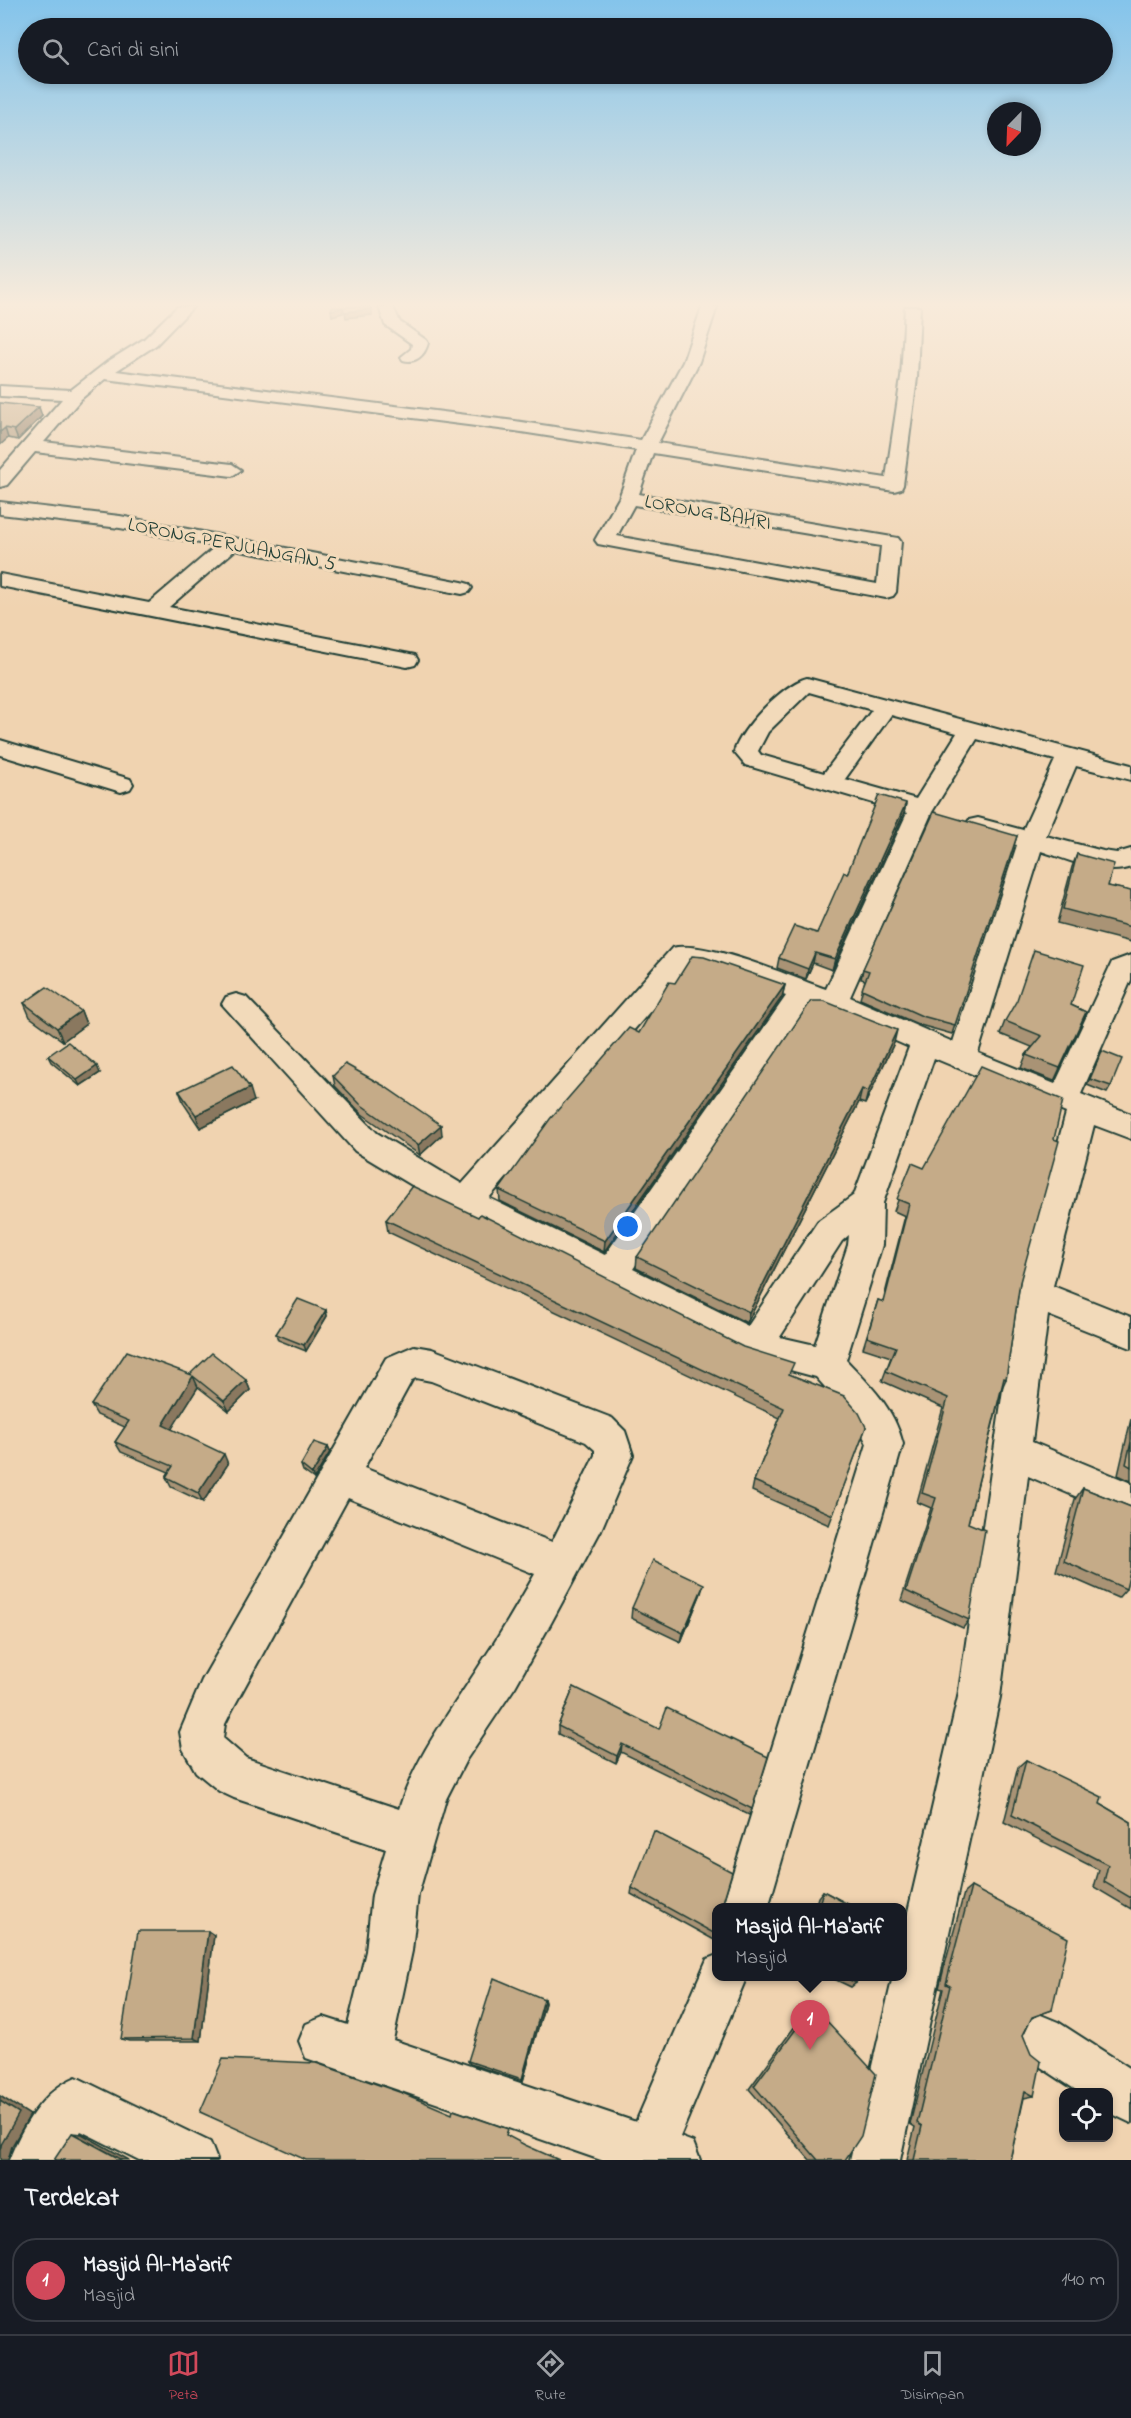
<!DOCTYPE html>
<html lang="id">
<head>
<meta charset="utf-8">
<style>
	:root { --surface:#171b24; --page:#242831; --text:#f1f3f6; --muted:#9ea1a6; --line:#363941; --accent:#d1495b }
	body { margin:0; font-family:"Indie Flower",sans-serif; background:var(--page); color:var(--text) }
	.controls { position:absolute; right:18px; bottom:18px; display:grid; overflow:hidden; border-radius:12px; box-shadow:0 3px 9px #0003 }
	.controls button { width:54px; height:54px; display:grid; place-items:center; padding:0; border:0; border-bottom:2px solid var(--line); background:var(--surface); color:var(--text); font:30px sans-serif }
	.compass { position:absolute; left:987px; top:102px; width:54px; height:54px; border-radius:50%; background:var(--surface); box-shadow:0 3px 9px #0003; rotate:203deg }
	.you { position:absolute; left:628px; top:1227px; width:21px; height:21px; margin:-15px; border:4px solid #fff; border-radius:50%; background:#1a73e8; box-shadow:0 0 0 9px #1a73e833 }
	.badge { display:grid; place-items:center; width:39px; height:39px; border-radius:50%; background:var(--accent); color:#fff; font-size:20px; font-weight:700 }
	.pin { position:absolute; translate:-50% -50px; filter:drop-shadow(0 2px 3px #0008) }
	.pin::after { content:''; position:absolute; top:32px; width:21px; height:18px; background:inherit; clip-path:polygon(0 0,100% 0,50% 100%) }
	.popup { position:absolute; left:712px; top:1903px; width:195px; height:78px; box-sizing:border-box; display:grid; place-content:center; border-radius:12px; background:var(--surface); filter:drop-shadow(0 2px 4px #0005); font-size:20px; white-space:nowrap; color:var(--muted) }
	.popup b { font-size:22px; color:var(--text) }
	.popup::after { content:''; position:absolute; left:50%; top:100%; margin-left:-12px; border:12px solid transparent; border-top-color:var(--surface) }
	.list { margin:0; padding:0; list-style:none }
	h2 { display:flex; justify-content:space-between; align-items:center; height:78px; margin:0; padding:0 24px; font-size:26px }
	h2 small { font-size:20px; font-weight:400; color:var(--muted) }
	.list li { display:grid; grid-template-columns:39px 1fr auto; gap:18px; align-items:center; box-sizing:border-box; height:84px; margin:0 12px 12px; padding:0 12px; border:2px solid var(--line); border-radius:24px }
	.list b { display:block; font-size:22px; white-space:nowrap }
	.list p { margin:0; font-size:20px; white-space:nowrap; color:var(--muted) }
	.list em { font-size:20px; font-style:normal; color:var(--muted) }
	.icon { flex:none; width:33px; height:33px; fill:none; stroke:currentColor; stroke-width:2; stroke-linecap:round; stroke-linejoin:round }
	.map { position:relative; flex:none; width:1131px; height:2160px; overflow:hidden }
	.search { position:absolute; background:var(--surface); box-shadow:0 3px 9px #0003; left:18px; right:18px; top:18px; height:66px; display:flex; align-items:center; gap:15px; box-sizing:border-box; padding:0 21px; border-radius:33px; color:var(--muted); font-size:22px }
	.sheet { height:174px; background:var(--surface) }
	nav { display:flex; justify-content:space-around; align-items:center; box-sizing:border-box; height:84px; border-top:2px solid var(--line); background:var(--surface); font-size:16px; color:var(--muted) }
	nav a { display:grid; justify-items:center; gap:3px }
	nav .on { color:var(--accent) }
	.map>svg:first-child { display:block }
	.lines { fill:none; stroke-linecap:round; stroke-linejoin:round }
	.minor-casing { stroke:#1f3d34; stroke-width:4 }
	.minor { fill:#f2daba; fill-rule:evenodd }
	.wall { fill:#a99375; stroke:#1f3d34; stroke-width:1.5 }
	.shaded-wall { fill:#8a785f; stroke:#1f3d34; stroke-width:1.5 }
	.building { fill:#c5ab88; stroke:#1f3d34; stroke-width:1.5 }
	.labels { text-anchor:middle; stroke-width:6; stroke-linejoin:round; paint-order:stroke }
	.far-street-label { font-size:20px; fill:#1f3d34; stroke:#f2daba }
</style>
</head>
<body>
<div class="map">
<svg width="1131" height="2160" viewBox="0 0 1131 2160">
	<rect width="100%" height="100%" fill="#f0d3b0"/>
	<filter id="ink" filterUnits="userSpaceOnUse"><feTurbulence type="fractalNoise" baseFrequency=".0167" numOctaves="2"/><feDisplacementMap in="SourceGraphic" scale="12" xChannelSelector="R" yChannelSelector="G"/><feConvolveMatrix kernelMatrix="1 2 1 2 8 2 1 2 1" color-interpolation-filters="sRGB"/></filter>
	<g filter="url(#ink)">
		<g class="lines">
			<g class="minor-casing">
				<g id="minor">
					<path d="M177,307H193L156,345L116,371L515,421L641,440L683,362L702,307H717L699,362L658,443L886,478L901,378L905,307H920L917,378L903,485L901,489L894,491L653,453L639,494L898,538L901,542L896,592L893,596L886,598L598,544L595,540L619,498L636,450L515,431L105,379L81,399L44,442L232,464L241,470L232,476L35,452L7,485L0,487V470L62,399L0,396V386L71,390L107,362L144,339ZM634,505L881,546L877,584L617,536Z"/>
					<path d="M379,307H393L400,322L426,340L428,343C425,355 416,364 403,360L401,357L411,349L412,344L385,325Z"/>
					<polygon points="0,502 120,516 462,582 469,584 472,588 469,592 462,594 235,550 169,607 415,655 418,660 415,665 407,667 0,586 0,574 149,603 216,546 120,528 0,514"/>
					<path d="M807,678L1131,765V780L1076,766L1046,836L1103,851L1117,853L1131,849V867C1104,877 1067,859 1041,851L978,1053L1055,1084L1112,962L1131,955V980L1081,1094L1131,1114V1139L1094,1125L1053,1286L1131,1317V1348L1048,1315L1032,1442L1131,1483V1520L1028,1476L1000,1697L900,2160H850L893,1976H903V1933L958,1697L1017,1294L1066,1113L934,1058L883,1203L882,1245L846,1360C871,1386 894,1408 903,1444L768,1908H722L867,1444L857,1423L816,1377L742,1357L455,1211L355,1151L222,1004L226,997L236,994L246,997L377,1133L462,1184L672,948C704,939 791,977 826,989L907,813L745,765L734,752C741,728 783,684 807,678ZM809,692L872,710L824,773L761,755L758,751L768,732ZM891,715L957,733L916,799L845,779ZM977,739L1055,760L1023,830L978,818L969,820L965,826L969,832L1017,845L953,1042L850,997L932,812ZM689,966L703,967L786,996L605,1255L489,1198ZM807,1011L830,1012L909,1047L854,1195L818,1221L748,1326L633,1269ZM849,1235L848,1245L815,1345L780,1337L842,1241Z"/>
					<polygon points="0,740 130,779 133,784 130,789 121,792 0,755"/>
					<path d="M414,1346L432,1349L612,1418L625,1431L633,1455L601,1530L551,1623L515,1687L466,1760L446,1799L418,1895L412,1951L393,2040L636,2122L707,1959L717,1955V1976H747L680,2137L693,2142L700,2160H601L306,2058L299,2041L306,2024L323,2017L348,2025L366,1951L372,1895L386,1849L234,1798L219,1791L196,1772L183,1749L180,1732L202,1680L386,1358ZM416,1378L431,1381L586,1442L595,1450V1455L552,1542L364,1468L412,1380ZM348,1498L535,1574C519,1602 503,1630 485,1657C454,1707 417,1752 399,1809L246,1758L223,1738L225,1724L232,1710Z"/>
					<polygon points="1041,2015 1058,2022 1131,2069 1131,2123 1108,2112 1108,2092 1079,2092 1024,2056 1017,2039 1024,2022"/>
					<path d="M76,2077L210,2142L217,2160H139L81,2131L63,2160H9C23,2126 41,2092 76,2077Z"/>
				</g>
			</g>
			<use href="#minor" class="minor"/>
		</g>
		<g class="wall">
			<polygon points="0,403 42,416 18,440 8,438 0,445"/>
			<polygon points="906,803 904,813 832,970 813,963 806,979 777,968 779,958 817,933 847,874"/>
			<polygon points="1017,836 952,1034 920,1025 860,999 865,980 861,979 863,969"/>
			<polygon points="1077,854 1108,886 1131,891 1131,942 1057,923 1072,867"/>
			<polygon points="675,983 785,985 782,997 604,1252 500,1201 499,1190 639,1033"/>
			<polygon points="24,1003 81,1011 86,1024 63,1041 30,1017"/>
			<polygon points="1071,1005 1086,1012 1054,1081 1021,1068 1026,1055 1032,1047 1000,1034 1005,1021"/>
			<polygon points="894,1043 865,1104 859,1102 747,1323 636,1268 637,1257"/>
			<polygon points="1102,1051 1111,1086 1107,1093 1087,1085"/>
			<polygon points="48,1056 100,1073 80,1086 51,1062"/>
			<polygon points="333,1076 442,1135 420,1155 362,1114 335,1086"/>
			<polygon points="179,1091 254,1101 200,1128 184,1104"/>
			<polygon points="912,1163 1020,1282 1006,1379 1002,1388 968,1523 969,1620 963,1628 901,1600 931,1508 917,1502 943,1408 882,1381 891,1357 863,1348 878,1300 883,1302 888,1282 905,1216 894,1211"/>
			<polygon points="386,1220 866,1427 829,1525 752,1491 754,1481 780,1418 388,1232"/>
			<polygon points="326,1310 327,1316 306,1351 278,1340 276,1334"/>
			<polygon points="190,1375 246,1380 250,1390 229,1411 198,1387 171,1429 228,1464 203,1502 171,1487 166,1477 169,1472 121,1452 115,1442 125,1427 97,1415 91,1405"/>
			<polygon points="1131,1419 1131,1481 1118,1475"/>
			<polygon points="328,1447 330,1452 314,1479 303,1471 301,1465"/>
			<polygon points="1083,1488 1131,1507 1131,1576 1129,1575 1126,1589 1118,1598 1056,1571 1075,1499"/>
			<polygon points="701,1593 681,1642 631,1618 632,1608"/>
			<polygon points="574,1687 752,1809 749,1815 621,1752 616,1763 558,1734 558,1726"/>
			<polygon points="1026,1760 1131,1822 1131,1909 1094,1887 1099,1870 1004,1822 1018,1767"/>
			<polygon points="971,1887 1052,2010 1031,2017 1023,2035 1034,2096 1024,2098 1010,2160 907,2160 915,2127 910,2124 943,1989 939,1988 944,1968 964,1893"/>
			<polygon points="632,1888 723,1902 717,1908 716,1941 631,1894"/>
			<polygon points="823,1891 855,1908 815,1908 818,1897"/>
			<polygon points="214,1935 201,2041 129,2041 121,2039"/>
			<polygon points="830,1977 858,1977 856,1983 851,1987"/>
			<polygon points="544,1999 545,2003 523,2081 470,2064 468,2061"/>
			<polygon points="813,2006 845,2160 810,2160 749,2089 806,2011"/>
		</g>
		<g class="shaded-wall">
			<polygon points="343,308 343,313 332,316 331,310"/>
			<polygon points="372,309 372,315 346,318 345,312"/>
			<polygon points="39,407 42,416 18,440 14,430"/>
			<polygon points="5,428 8,438 0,445 0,432"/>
			<polygon points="906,803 904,813 832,970 835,959"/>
			<polygon points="815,953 813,963 806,979 808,969"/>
			<polygon points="785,985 782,997 604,1252 605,1241"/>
			<polygon points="81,1011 86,1024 63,1041 57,1028"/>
			<polygon points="897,1030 894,1043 865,1104 868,1092"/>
			<polygon points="97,1066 100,1073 80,1086 77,1080"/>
			<polygon points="250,1088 254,1101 200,1128 196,1115"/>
			<polygon points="862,1089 859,1102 747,1323 749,1312"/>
			<polygon points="441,1125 442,1135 420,1155 418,1145"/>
			<polygon points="326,1310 327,1316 306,1351 304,1345"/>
			<polygon points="193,1376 198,1387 168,1435 163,1425"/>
			<polygon points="246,1380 250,1390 229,1411 224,1401"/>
			<polygon points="328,1447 330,1452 314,1479 312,1474"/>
			<polygon points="224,1454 228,1464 203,1502 198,1493"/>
			<polygon points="704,1584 701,1593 681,1642 683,1633"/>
			<polygon points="622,1744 621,1752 616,1763 617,1756"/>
			<polygon points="208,1931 214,1935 201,2041 194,2038"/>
			<polygon points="544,1999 545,2003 523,2081 522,2079"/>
			<polygon points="0,2096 30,2115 12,2146 8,2160 0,2160 0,2150 1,2145"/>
			<polygon points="72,2133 82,2134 129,2160 122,2160"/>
		</g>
		<g class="building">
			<polygon points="332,307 370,307 372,309 345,312 343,308 331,310"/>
			<polygon points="0,403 39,407 14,430 5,428 0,432"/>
			<polygon points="879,795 906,803 835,959 815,953 808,969 779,958 794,926 817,933 844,872 847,874"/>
			<polygon points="934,812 1017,836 955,1025 922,1016 862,989 869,971 863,969"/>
			<polygon points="1077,854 1114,864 1108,886 1131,891 1131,927 1063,909"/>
			<polygon points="1034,950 1084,965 1071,1005 1086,1012 1060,1068 1026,1055 1042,1036 1005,1021 1017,1000"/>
			<polygon points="692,956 704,957 785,985 605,1241 499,1190 550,1119 629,1028 639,1033 669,982 675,983"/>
			<polygon points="47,987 81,1011 57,1028 24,1003"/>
			<polygon points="811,1001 824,1001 897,1030 868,1092 862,1089 749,1312 637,1257"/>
			<polygon points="68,1042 97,1066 77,1080 48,1056"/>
			<polygon points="1102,1051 1122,1059 1111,1086 1090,1079"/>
			<polygon points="345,1064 384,1086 441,1125 418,1145 360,1104 333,1076"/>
			<polygon points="233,1065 250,1088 196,1115 179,1091"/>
			<polygon points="981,1066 1063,1100 1054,1139 1059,1141 1020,1282 1006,1379 1004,1378 968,1523 985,1530 969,1620 906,1591 936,1498 922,1493 948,1398 886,1371 896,1347 867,1337 878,1300 884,1302 892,1271 909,1204 897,1199 912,1163 924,1168"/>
			<polygon points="412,1186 478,1217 480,1214 743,1347 794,1363 789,1374 844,1396 859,1413 866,1427 833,1515 754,1481 784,1408 386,1220"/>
			<polygon points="298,1299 326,1310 304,1345 276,1334"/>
			<polygon points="127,1351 192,1375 190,1374 212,1353 246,1380 224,1401 193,1376 163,1425 224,1454 198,1493 166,1477 173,1466 115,1442 129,1421 91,1405"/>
			<polygon points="314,1442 328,1447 312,1474 301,1465"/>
			<polygon points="1131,1442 1131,1467 1126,1464"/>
			<polygon points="1083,1488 1131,1507 1131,1568 1126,1589 1064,1561"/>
			<polygon points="653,1560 704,1584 683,1633 632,1608"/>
			<polygon points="574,1687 659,1729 667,1708 768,1757 752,1809 622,1744 617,1756 558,1726"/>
			<polygon points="1026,1760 1102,1797 1100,1804 1131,1822 1131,1898 1104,1882 1108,1865 1012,1815"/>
			<polygon points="654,1831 732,1872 723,1902 730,1905 729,1908 717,1908 717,1935 632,1888"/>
			<polygon points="971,1887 1068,1938 1052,2010 1032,2017 1023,2035 1031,2054 1041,2062 1034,2096 1025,2091 1010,2160 914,2160 922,2126 917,2123 950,1986 946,1984 951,1964"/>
			<polygon points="823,1891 855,1908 818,1908"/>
			<polygon points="138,1931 208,1931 194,2038 121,2039"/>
			<polygon points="843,1977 858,1977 856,1983"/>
			<polygon points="494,1978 544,1999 522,2079 468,2061"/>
			<polygon points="813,2006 876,2074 861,2136 845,2160 818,2160 754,2086"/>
			<polygon points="223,2059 316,2063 405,2094 452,2114 453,2110 508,2129 506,2135 525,2145 559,2160 306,2160 200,2112"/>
			<polygon points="0,2101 19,2113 1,2145 0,2150"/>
			<polygon points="72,2133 122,2160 54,2160"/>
		</g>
	</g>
	<linearGradient id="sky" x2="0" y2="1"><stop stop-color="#84c4eb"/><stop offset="0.5" stop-color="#f8ebdb"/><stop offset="1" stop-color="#f8ebdb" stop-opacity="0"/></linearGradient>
	<rect width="1131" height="609" fill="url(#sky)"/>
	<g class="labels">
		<g class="far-street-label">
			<text transform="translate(708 511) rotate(10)" y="7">LORONG BAHRI</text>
			<text transform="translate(232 543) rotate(11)" y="7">LORONG PERJUANGAN 5</text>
		</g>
	</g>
</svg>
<div class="controls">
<button><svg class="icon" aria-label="locate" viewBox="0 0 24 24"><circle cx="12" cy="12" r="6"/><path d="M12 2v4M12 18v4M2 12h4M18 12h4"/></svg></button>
</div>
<svg class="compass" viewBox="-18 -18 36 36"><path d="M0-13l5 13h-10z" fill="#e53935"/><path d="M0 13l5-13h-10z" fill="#9ea1a6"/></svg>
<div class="you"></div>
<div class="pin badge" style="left:810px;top:2050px">1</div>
<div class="popup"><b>Masjid Al-Ma'arif</b>Masjid</div>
<div class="search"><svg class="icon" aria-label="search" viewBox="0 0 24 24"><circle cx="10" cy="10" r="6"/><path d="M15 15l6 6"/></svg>Cari di sini</div>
</div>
<section class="sheet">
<h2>Terdekat<small></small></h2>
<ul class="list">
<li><span class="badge">1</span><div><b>Masjid Al-Ma'arif</b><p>Masjid</p></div><em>140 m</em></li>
</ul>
</section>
<nav>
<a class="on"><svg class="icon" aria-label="map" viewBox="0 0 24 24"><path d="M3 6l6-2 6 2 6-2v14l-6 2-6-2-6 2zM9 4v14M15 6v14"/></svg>Peta</a>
<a><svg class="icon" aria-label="directions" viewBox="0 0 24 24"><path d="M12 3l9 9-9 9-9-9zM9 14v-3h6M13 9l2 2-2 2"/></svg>Rute</a>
<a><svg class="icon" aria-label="saved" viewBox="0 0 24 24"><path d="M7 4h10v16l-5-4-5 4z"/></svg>Disimpan</a>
</nav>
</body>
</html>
